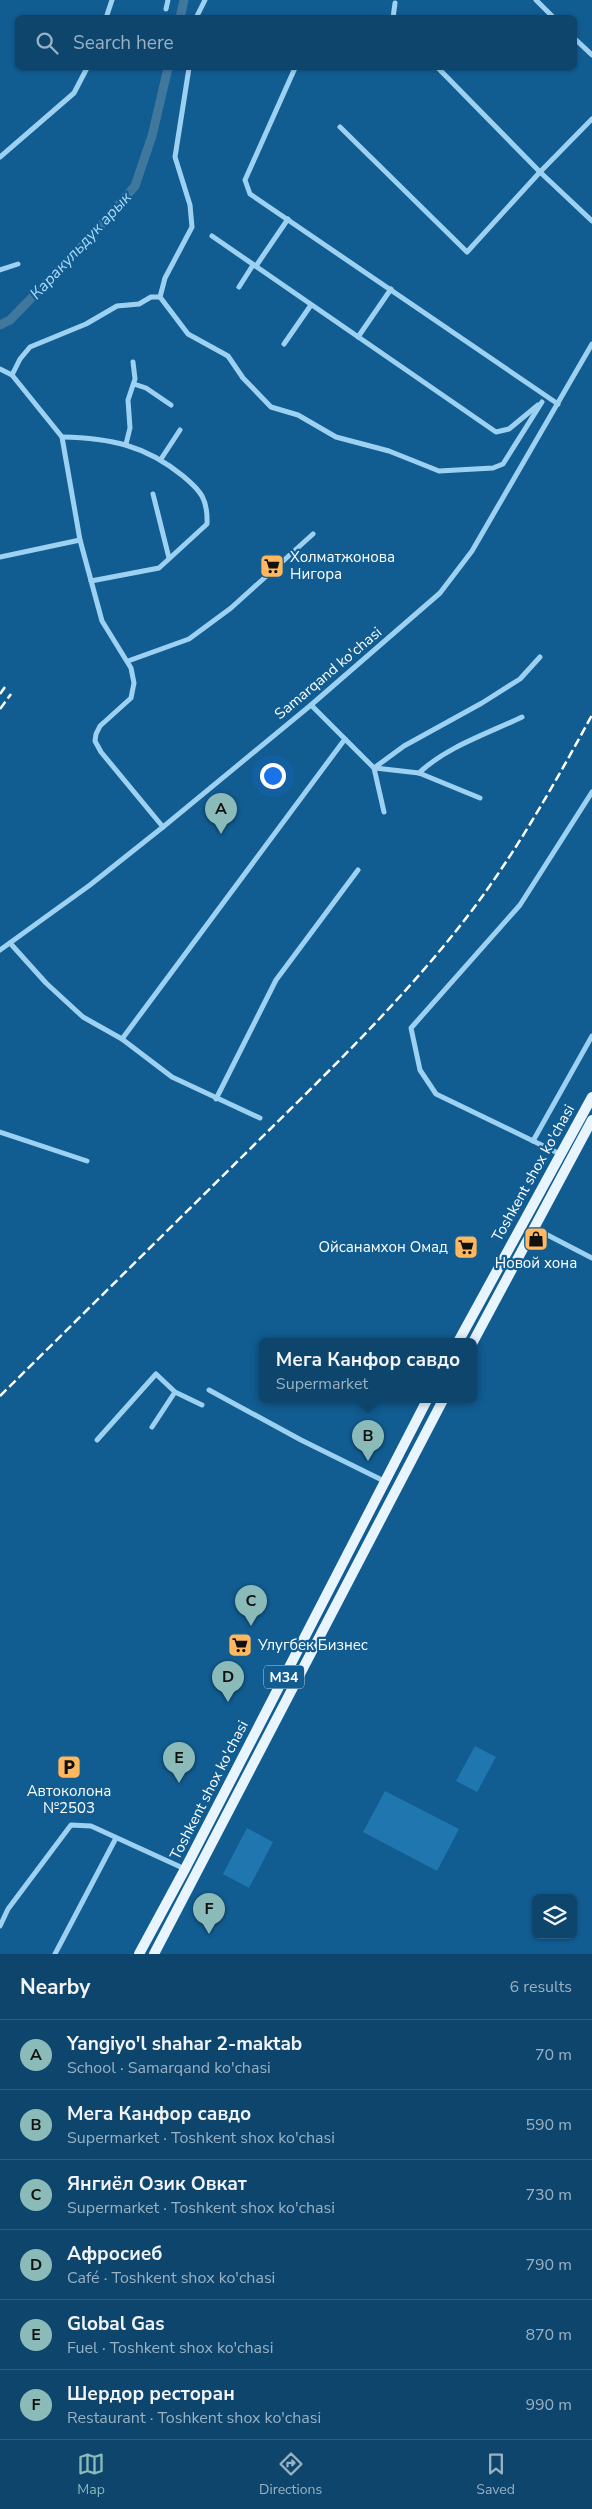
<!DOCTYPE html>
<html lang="en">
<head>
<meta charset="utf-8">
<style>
	:root { --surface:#0d456d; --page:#164c72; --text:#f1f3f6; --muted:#9ab1c2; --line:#2d5d80; --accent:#8bbbb9 }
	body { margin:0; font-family:"Nunito Sans",sans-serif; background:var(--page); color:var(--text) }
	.controls { position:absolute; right:15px; bottom:15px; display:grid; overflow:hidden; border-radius:8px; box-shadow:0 1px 4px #0004 }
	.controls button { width:45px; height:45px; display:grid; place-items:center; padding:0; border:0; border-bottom:1px solid var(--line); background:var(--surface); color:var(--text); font:25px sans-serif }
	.you { position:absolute; left:272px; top:775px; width:18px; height:18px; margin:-12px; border:4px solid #fff; border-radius:50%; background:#1a73e8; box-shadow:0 0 0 8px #1a73e833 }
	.badge { display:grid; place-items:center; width:32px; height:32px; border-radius:50%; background:var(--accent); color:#111; font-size:16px; font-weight:700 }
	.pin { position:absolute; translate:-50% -41px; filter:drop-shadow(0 1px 2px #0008) }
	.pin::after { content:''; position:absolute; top:26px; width:18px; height:15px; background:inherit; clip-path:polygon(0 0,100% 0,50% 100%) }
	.popup { position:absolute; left:259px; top:1338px; width:218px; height:65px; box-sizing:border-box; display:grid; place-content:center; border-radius:8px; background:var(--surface); filter:drop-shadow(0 1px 4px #0005); font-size:16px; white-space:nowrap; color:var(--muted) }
	.popup b { font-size:19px; color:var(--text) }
	.popup::after { content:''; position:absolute; left:50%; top:100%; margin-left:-10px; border:10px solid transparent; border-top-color:var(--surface) }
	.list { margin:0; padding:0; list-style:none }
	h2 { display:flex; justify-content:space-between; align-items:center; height:65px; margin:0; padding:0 20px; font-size:21px }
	h2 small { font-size:16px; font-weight:400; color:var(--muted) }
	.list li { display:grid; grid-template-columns:32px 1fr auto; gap:15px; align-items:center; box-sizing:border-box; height:70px; padding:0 20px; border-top:1px solid var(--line) }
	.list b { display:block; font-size:19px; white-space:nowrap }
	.list p { margin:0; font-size:16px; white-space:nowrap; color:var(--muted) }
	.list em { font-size:16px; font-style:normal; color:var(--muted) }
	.icon { flex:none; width:28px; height:28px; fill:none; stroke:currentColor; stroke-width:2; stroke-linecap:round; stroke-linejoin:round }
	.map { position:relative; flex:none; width:592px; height:1954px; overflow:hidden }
	.search { position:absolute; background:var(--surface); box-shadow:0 1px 4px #0004; left:15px; right:15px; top:15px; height:55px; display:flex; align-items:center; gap:12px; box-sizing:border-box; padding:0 18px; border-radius:8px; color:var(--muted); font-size:19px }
	.sheet { height:485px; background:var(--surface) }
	nav { display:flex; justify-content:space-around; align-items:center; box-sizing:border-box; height:70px; border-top:1px solid var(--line); background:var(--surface); font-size:14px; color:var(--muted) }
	nav a { display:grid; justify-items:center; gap:2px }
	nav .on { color:var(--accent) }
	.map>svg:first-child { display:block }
	.garden { fill:#2076af }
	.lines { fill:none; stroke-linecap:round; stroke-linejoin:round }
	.canal { stroke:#40779d; stroke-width:9 }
	.minor { stroke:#9dd1f2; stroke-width:5 }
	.primary { stroke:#e8f5ff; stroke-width:10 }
	.rail { stroke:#fff; stroke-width:2.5; stroke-dasharray:9 4; stroke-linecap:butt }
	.labels { text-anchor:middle; stroke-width:4.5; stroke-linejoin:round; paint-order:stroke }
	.shield { fill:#115c91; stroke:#b8cede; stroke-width:1 }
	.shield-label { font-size:14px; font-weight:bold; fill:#fff }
	.poi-label { font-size:15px; fill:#fff; stroke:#115c91; text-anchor:start }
	.street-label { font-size:15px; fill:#fff; stroke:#115c91 }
	.water-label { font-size:16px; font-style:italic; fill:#a9dafa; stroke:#115c91 }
</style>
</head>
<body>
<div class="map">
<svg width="592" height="1954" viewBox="0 0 592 1954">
	<rect width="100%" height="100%" fill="#115c91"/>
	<g class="garden">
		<polygon points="475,1746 496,1757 477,1792 456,1781"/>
		<polygon points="385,1791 459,1829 437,1871 363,1832"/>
		<polygon points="247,1828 273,1842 249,1888 223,1874"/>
	</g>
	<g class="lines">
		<g class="canal">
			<polyline points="180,18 184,0"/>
			<polyline points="0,325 10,320 87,241 135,186 152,136 168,68"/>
		</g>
		<g class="minor">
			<polyline points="536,0 554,18"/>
			<polyline points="166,9 168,0"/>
			<polyline points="106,18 112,0"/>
			<polyline points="196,18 205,0"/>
			<polyline points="393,18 395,3"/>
			<polyline points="574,38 592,55"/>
			<polyline points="189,68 175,157 190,205 192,227 165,278 160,297 188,334 228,356 243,378 271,407 298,415 336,437 389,451 439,471 493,468 503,464 542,402"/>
			<polyline points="295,68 245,180 250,194 558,404"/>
			<polyline points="438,68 540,172 592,221"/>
			<polyline points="340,127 467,252 540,172 592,119"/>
			<polyline points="0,157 74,93 87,68"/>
			<polyline points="212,236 496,432 509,429 538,405"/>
			<polyline points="256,266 288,219"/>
			<polyline points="0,270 18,264"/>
			<polyline points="239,287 253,265"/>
			<polyline points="358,337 391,289"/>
			<polyline points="284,344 311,305"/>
			<polyline points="0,369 12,375 62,437 80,540 102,621 131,668 134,683 131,698 100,726 96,734 95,741 101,752 163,827"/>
			<polyline points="12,375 20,359 30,347 86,324 117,306 139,304 151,297 160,297"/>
			<polyline points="134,384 146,388 171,405"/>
			<path d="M62,437C110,438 145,445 183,476C201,491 208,499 207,524L159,568L91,581"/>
			<polyline points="126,444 130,428 128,400 135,379 133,362"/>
			<polyline points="161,459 180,430"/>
			<polyline points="153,494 169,558"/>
			<polyline points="0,557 80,540"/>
			<polyline points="128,661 189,639 231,608 313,534"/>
			<polyline points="311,705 374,768 384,812"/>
			<polyline points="374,768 404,746 482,703 520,679 540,657"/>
			<polyline points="375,768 419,773 480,798"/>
			<path d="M419,773C446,747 489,733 522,717"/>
			<polyline points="10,943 46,983 83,1017 122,1039 172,1077 260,1118"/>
			<polyline points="0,950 90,885 163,827 311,705 440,593 472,551 592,344"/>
			<polyline points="122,1039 345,739"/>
			<polyline points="216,1099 276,980 358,870"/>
			<polyline points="0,1132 87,1161"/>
			<polyline points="533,1141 592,1036"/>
			<polyline points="560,1154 436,1094 420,1070 411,1028 520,905 592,792"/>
			<polyline points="534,1228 592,1258"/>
			<polyline points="209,1390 301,1440 386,1482"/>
			<polyline points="175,1392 202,1405"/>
			<polyline points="97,1440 156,1374 175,1392 152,1427"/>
			<polyline points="0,1926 8,1909 71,1825 91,1826 185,1869"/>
			<polyline points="55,1954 116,1838"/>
		</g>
		<g class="primary">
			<polyline points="458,1342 592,1097"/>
			<polyline points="473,1342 592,1120"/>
			<polyline points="139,1954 185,1869 427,1400"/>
			<polyline points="154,1954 443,1400"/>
		</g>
		<g class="rail">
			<polyline points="0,694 5,687"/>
			<polyline points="0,709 11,694"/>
			<path d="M0,1396C84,1313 169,1229 253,1146C329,1071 405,998 470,913C517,851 555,783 592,715"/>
		</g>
	</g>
	<defs>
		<g id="supermarket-square" transform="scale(1.25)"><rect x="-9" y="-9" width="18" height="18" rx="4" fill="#ffb85e" stroke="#115c91"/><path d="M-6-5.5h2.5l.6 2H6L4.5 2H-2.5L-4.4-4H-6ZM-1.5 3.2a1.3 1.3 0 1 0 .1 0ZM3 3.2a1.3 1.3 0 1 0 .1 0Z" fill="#111"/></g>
		<g id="shop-square" transform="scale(1.25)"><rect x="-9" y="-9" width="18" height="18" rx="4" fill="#ffb85e" stroke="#115c91"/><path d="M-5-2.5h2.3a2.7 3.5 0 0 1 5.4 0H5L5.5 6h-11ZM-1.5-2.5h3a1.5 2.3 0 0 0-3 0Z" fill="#111"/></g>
		<g id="parking-square" transform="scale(1.25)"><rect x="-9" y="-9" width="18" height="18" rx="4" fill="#ffb85e" stroke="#115c91"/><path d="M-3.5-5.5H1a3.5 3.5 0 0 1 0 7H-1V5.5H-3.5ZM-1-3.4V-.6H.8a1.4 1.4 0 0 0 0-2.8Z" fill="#111"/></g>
	</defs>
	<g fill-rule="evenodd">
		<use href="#supermarket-square" x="272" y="566"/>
		<use href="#shop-square" x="536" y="1239"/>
		<use href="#supermarket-square" x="466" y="1247"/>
		<use href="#supermarket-square" x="240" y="1645"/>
		<use href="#parking-square" x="69" y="1767"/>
	</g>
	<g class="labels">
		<rect class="shield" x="264" y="1665.5" width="40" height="23" rx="4"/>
		<g class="shield-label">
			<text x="284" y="1682">M34</text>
		</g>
		<g class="poi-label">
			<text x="290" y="562">Холматжонова<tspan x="290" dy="17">Нигора</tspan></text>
			<text x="448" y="1252" text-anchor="end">Ойсанамхон Омад</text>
			<text x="536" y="1268" text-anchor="middle">Новой хона</text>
			<text x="258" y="1650">Улугбек Бизнес</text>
			<text x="69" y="1796" text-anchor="middle">Автоколона<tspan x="69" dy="17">№2503</tspan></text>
		</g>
		<g class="street-label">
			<text transform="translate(328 673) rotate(-40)" y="5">Samarqand ko'chasi</text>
			<text transform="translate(533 1173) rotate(-61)" y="5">Toshkent shox ko'chasi</text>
			<text transform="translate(209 1790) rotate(-63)" y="5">Toshkent shox ko'chasi</text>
		</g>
		<g class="water-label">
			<text transform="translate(80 245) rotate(-47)" y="6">Каракульдук арык</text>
		</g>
	</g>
</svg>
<div class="controls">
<button><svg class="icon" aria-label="layers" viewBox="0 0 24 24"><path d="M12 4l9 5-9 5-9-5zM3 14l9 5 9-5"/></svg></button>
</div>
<div class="you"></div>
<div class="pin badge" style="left:221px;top:834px">A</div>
<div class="pin badge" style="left:368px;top:1461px">B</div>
<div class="popup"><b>Мега Канфор савдо</b>Supermarket</div>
<div class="pin badge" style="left:251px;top:1626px">C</div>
<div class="pin badge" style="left:228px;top:1702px">D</div>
<div class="pin badge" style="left:179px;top:1783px">E</div>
<div class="pin badge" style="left:209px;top:1934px">F</div>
<div class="search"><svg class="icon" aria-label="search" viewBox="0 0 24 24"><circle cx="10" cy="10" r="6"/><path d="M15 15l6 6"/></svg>Search here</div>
</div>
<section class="sheet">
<h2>Nearby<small>6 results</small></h2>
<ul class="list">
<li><span class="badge">A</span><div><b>Yangiyo'l shahar 2-maktab</b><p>School · Samarqand ko'chasi</p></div><em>70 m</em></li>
<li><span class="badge">B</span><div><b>Мега Канфор савдо</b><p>Supermarket · Toshkent shox ko'chasi</p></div><em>590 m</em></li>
<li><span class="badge">C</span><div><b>Янгиёл Озик Овкат</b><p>Supermarket · Toshkent shox ko'chasi</p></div><em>730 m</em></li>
<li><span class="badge">D</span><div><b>Афросиеб</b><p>Café · Toshkent shox ko'chasi</p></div><em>790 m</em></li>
<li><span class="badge">E</span><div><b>Global Gas</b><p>Fuel · Toshkent shox ko'chasi</p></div><em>870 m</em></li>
<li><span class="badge">F</span><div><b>Шердор ресторан</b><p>Restaurant · Toshkent shox ko'chasi</p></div><em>990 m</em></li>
</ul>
</section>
<nav>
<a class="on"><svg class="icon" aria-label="map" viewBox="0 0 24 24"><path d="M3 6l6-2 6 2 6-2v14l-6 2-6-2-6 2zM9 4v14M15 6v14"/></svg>Map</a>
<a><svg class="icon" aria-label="directions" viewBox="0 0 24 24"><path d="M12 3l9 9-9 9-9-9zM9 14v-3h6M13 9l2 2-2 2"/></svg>Directions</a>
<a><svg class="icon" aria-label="saved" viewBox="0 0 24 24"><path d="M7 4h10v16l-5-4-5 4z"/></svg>Saved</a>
</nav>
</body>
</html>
